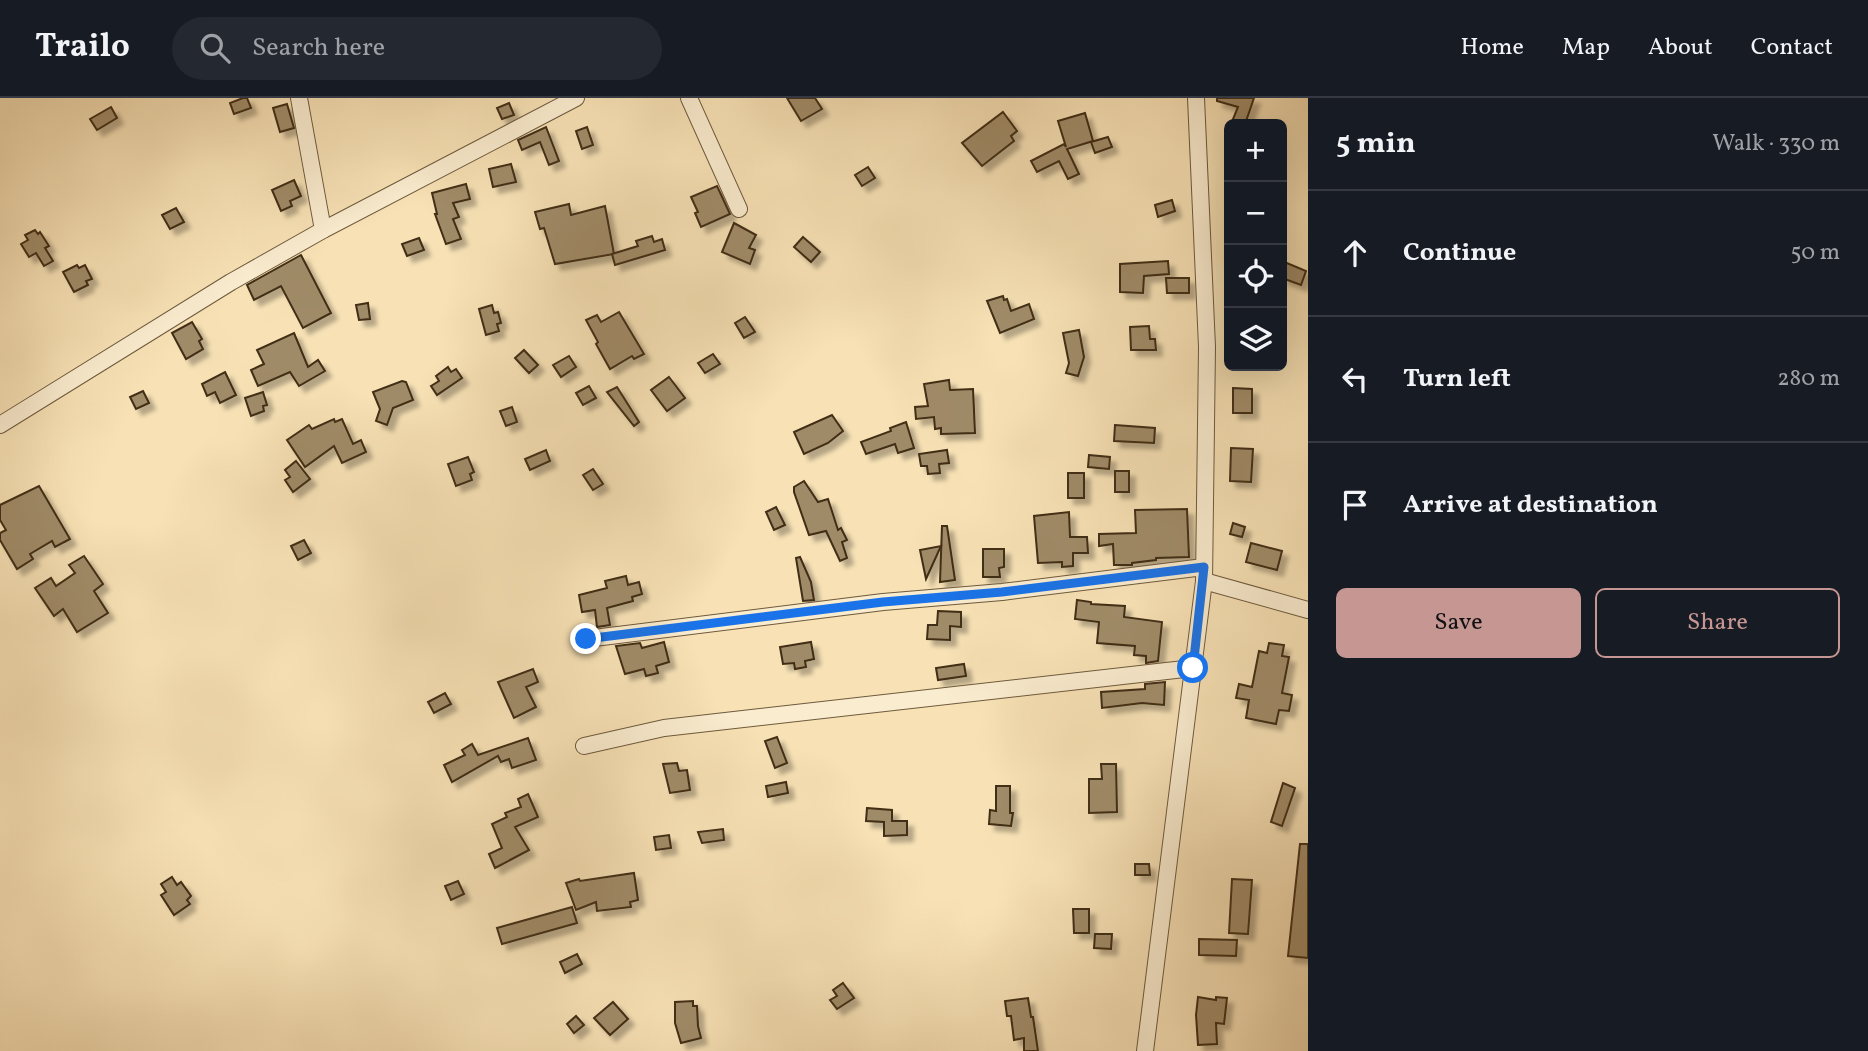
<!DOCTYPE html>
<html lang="en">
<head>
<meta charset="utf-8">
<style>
	:root { --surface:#171b24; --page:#242831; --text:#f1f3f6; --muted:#9ea1a6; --line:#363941; --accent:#c59692 }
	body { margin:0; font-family:Vollkorn,serif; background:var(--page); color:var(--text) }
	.controls { position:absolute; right:21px; top:21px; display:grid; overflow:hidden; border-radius:10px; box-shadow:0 7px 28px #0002 }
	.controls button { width:63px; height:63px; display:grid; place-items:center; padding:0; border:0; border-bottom:2px solid var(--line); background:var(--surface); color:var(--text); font:35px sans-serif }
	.stop { position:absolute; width:21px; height:21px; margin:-16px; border:5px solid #1a73e8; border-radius:50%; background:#fff }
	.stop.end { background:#1a73e8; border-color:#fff; box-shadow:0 2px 7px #0008 }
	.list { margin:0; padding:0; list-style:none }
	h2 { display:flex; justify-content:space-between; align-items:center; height:91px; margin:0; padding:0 28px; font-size:30px }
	h2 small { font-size:23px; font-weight:400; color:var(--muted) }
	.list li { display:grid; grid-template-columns:46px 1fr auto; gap:21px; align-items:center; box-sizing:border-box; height:126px; padding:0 28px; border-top:2px solid var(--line) }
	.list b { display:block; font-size:26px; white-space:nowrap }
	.list em { font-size:23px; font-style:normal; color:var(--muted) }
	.actions { display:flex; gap:14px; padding:21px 28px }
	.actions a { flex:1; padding:16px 0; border:2px solid var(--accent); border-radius:10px; text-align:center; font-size:24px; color:var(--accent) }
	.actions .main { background:var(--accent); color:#111 }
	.icon { flex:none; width:38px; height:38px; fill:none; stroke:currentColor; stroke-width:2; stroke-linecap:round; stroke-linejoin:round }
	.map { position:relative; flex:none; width:1308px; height:953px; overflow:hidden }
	header { display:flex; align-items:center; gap:42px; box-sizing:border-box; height:98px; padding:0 35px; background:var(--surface); border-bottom:2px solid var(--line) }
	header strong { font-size:33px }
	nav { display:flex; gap:38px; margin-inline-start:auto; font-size:24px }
	.search { width:490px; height:63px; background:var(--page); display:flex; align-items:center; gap:18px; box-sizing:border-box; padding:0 24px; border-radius:38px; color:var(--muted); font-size:26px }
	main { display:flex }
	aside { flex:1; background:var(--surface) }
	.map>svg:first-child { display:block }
	.building { fill:#a08b68; stroke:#412d14; stroke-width:2; filter:url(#shadow) }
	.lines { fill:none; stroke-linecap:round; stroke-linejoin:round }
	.minor-casing { stroke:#6e5a3c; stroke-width:18 }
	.minor { stroke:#faeccf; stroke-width:16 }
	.route { stroke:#1a73e8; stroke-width:9 }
</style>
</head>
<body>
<header>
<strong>Trailo</strong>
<div class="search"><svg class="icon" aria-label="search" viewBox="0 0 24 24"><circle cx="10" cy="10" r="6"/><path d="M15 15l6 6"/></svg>Search here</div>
<nav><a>Home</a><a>Map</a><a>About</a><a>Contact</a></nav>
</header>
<main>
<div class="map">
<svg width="1308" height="953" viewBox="0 0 1308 953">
	<defs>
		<filter id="shadow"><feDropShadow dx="6" dy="6" stdDeviation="2" flood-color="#0004"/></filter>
	</defs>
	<rect width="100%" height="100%" fill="#f7e1b5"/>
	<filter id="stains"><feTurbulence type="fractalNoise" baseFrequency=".00286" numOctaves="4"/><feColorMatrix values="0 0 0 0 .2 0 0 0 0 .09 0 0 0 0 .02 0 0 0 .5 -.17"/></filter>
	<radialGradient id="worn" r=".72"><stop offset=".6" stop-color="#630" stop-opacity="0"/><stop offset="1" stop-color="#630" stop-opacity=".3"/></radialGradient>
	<g class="building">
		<polygon points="243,0 247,0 251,10 234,16 230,5"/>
		<polygon points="787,0 815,0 822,11 801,23"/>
		<polygon points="1217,0 1254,0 1245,26 1231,26 1238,9 1217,3"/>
		<polygon points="509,5 514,17 502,21 497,10"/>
		<polygon points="287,6 294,30 280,34 273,10"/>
		<polygon points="111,9 117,20 97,32 90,21"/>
		<polygon points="1003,14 1017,33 1011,38 1014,43 982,68 962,45"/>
		<polygon points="1085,15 1093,43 1067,51 1079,76 1068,81 1059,63 1037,74 1031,63 1064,46 1066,49 1058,23"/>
		<polygon points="546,29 559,63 549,67 540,44 522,52 518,42"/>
		<polygon points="587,29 593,47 582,51 576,33"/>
		<polygon points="1108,39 1112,49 1095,55 1091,44"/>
		<polygon points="511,66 516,84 493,89 489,71"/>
		<polygon points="868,69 875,80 862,88 855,77"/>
		<polygon points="294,82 301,98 290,103 292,108 281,113 272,92"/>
		<polygon points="466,86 470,101 453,105 459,119 453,121 461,141 446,146 435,116 437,116 432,95"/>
		<polygon points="717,88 730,116 701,129 695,115 698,114 691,99"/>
		<polygon points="1172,102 1175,113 1158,119 1155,107"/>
		<polygon points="569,106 571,117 605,108 614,156 555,166 544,130 540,131 535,114"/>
		<polygon points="176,110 184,124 170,131 162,117"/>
		<polygon points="734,125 756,137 749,150 755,152 750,166 722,154"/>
		<polygon points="35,132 38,136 40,134 49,148 45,150 53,163 44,168 36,155 29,159 21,146 28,142 25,137"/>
		<polygon points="652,138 654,144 662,141 665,152 615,167 612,156 638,148 636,143"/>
		<polygon points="803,139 820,154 811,164 794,149"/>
		<polygon points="419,140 424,152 407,158 402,146"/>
		<polygon points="301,157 331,215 303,230 281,188 254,202 247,187"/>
		<polygon points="1168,163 1169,176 1144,178 1143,195 1120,194 1120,166"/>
		<polygon points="1282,163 1306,173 1301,187 1282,180"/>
		<polygon points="77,167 79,170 85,167 92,181 86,183 88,187 74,194 63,174"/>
		<polygon points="1166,180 1189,180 1189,195 1167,195"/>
		<polygon points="1003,198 1004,202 1007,201 1011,213 1029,206 1034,221 1000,235 987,203"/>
		<polygon points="368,205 370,221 359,222 356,207"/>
		<polygon points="492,207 494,215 498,214 501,225 497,226 499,233 486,237 479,211"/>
		<polygon points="619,214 644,256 634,261 632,258 610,271 596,246 598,244 586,222 597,217 601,224"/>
		<polygon points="745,219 755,234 744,240 735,225"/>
		<polygon points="192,224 202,241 199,243 203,251 186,261 172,235"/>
		<polygon points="1149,228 1150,241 1155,241 1156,252 1131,252 1130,229"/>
		<polygon points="1079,232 1084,259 1078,278 1066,275 1069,265 1063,235"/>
		<polygon points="294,235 308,269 318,262 325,273 299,288 290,274 258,288 251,272 264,266 257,252"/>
		<polygon points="524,252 538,267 529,275 515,260"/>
		<polygon points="713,256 720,266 705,275 698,265"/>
		<polygon points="569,258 576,269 561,279 553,267"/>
		<polygon points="448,269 451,274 456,271 462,280 437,297 431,288 439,283 436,278"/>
		<polygon points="225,274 236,297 220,305 215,294 207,298 202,286"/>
		<polygon points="669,279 685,300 667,313 651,292"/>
		<polygon points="949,282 950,292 973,291 975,335 941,336 941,330 935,331 934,319 916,321 915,309 928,308 924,286"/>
		<polygon points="402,283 406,284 413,302 393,310 387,327 376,323 380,311 373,294"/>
		<polygon points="589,288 596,300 583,307 576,295"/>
		<polygon points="617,289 639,324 634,328 607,294"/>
		<polygon points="1233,290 1252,291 1252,315 1233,315"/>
		<polygon points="143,293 149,305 136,311 130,299"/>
		<polygon points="263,294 267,307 263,308 264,313 251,318 245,300"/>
		<polygon points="512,309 517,324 506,328 500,313"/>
		<polygon points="832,317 843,333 828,345 804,356 794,334"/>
		<polygon points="334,321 335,324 342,321 353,346 361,342 366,354 342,365 334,348 305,369 287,342 309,327 312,331"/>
		<polygon points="906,324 914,350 898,355 895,346 866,356 861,344 891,333 890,330"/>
		<polygon points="1115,327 1155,330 1154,345 1114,343"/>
		<polygon points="1231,350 1253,351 1251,384 1230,383"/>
		<polygon points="546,352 550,363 530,372 525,361"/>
		<polygon points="947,352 949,365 939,366 940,375 928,376 927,368 921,368 919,356"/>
		<polygon points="1089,357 1110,359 1109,371 1088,369"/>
		<polygon points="468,359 474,374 470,376 472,382 456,388 448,366"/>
		<polygon points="296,363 310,381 293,394 285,382 290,379 285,372"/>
		<polygon points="593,371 603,386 593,392 583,377"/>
		<rect x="1115" y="373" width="14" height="21"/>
		<rect x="1068" y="375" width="16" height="25"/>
		<polygon points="804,383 818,404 828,401 838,432 841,430 847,442 842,444 847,460 840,463 826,433 809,437 794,394 794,389"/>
		<polygon points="39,388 70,441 55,449 52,443 30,456 33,461 17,471 0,442 0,435 6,432 0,422 0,407"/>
		<polygon points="776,409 785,427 774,432 766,414"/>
		<polygon points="1187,411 1189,459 1156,460 1156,462 1132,465 1132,467 1114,467 1113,446 1099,448 1099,436 1136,435 1135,412"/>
		<polygon points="1069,414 1070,439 1087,439 1088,455 1073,455 1073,468 1062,469 1062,464 1038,465 1034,418"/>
		<polygon points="1233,425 1245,429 1242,439 1230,436"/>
		<polygon points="942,428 947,428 955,482 940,484"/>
		<polygon points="304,442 311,455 298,462 291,448"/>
		<polygon points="1251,445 1282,453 1277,472 1246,464"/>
		<polygon points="941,448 926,481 920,452"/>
		<polygon points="983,451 1004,451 1004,469 999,470 1000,479 983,479"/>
		<polygon points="84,458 103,486 94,493 108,515 77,534 63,511 54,518 35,490 51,480 56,488 75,475 69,467"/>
		<polygon points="800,459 811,484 814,502 803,503 796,460"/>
		<polygon points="626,478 628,487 639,484 642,496 632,499 633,503 607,510 610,527 597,529 595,512 582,514 579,497 607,490 605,483"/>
		<polygon points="1077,502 1091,504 1091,506 1125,508 1124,519 1162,524 1158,563 1146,565 1146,558 1134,557 1135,548 1097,545 1099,524 1075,521"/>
		<polygon points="938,513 961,514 961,529 950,528 950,542 927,541 928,527 937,527"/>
		<polygon points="664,544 669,564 656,568 658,575 646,578 644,571 625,576 616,548 640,545 642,550"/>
		<polygon points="811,544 814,561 805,563 806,569 795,571 794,565 783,566 780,549"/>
		<polygon points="1269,545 1284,547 1282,558 1289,559 1282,595 1292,597 1289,613 1279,612 1276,626 1246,620 1249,602 1236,600 1239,586 1252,589 1259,553 1267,555"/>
		<polygon points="964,566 966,578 938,582 936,570"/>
		<polygon points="533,571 538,584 526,589 536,609 514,620 498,584"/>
		<polygon points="1165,584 1164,607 1142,605 1102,610 1101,594 1145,591 1145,586"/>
		<polygon points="445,595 451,606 434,615 428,604"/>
		<polygon points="777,639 787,665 775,670 765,643"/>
		<polygon points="528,640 536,662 512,670 509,661 501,664 498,658 452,684 444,667 465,657 462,652 472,646 478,657"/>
		<polygon points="677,665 679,673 687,672 690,692 670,695 663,666"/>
		<polygon points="1101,666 1116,666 1117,714 1089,715 1089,681 1102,681"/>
		<polygon points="786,684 788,695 768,699 766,688"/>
		<polygon points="1283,685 1295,690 1282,728 1271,724"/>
		<polygon points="996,688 1010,688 1010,715 1013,715 1011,728 989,726 990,712 996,713"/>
		<polygon points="528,696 538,719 515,729 529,752 495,770 489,756 502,750 492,726 507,719 505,715 521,709 518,701"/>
		<polygon points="867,710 892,712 892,723 907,723 907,737 884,738 884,724 866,723"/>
		<polygon points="723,731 724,742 702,745 698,734"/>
		<polygon points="669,737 671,750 656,752 654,739"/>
		<polygon points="1300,746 1308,746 1308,860 1288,858"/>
		<polygon points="1135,766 1149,766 1150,777 1135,777"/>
		<polygon points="634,775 638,802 630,804 631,809 597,813 596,804 576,812 566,785 579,781 580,783"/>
		<polygon points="172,779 177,787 181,784 191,798 187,802 190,806 174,817 161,797 166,794 161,786"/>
		<polygon points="1232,781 1252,782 1248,836 1229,835"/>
		<polygon points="458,783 464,796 451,802 445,788"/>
		<polygon points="572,809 577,825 502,846 497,830"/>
		<polygon points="1073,811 1089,811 1089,835 1074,835"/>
		<polygon points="1095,836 1112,836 1111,851 1094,850"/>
		<polygon points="1199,841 1237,842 1236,858 1199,857"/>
		<polygon points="577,856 582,866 565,875 560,864"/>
		<polygon points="843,885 854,900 837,911 830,902 837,898 833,892"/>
		<polygon points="1198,899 1216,902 1216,899 1227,900 1224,926 1216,925 1217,946 1198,947 1196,917"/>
		<polygon points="1028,900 1031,919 1033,919 1038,953 1024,953 1024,940 1014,942 1011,918 1007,918 1005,903"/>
		<polygon points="693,903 693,908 697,908 698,928 701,940 681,945 675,925 675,904"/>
		<polygon points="613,904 628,921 610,937 594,920"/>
		<polygon points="576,918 584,927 574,935 567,926"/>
	</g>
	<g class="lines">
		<g class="minor-casing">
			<g id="minor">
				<polyline points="299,0 323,132"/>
				<polyline points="689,0 739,111"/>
				<polyline points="0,327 231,184 323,132 576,0"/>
				<polyline points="1204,483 1308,512"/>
				<polyline points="586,541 883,504 1002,494 1204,469"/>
				<polyline points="584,648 664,630 1193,570"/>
				<polyline points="1145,953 1204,483 1207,249 1196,0"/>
			</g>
		</g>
		<use href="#minor" class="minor"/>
	</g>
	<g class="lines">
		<polyline class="route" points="586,541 883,504 1002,494 1204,469 1193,570"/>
	</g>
	<rect width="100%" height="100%" filter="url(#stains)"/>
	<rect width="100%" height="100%" fill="url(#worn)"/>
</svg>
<div class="controls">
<button>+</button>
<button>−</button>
<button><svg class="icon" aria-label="locate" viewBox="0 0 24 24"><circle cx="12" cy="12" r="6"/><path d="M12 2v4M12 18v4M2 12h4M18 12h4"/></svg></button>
<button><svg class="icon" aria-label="layers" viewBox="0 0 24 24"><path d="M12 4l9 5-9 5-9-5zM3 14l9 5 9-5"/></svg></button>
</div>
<div class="stop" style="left:1193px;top:570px"></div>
<div class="stop end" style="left:586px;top:541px"></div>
</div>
<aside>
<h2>5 min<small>Walk · 330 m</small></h2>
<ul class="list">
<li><svg class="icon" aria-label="ahead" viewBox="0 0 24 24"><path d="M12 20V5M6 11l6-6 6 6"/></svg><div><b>Continue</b></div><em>50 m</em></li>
<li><svg class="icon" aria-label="left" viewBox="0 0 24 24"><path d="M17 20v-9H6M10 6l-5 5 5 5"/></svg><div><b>Turn left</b></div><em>280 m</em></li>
<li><svg class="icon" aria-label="arrive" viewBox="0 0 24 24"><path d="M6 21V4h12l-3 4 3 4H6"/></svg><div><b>Arrive at destination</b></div></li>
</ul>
<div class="actions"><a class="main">Save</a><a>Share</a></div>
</aside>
</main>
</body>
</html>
